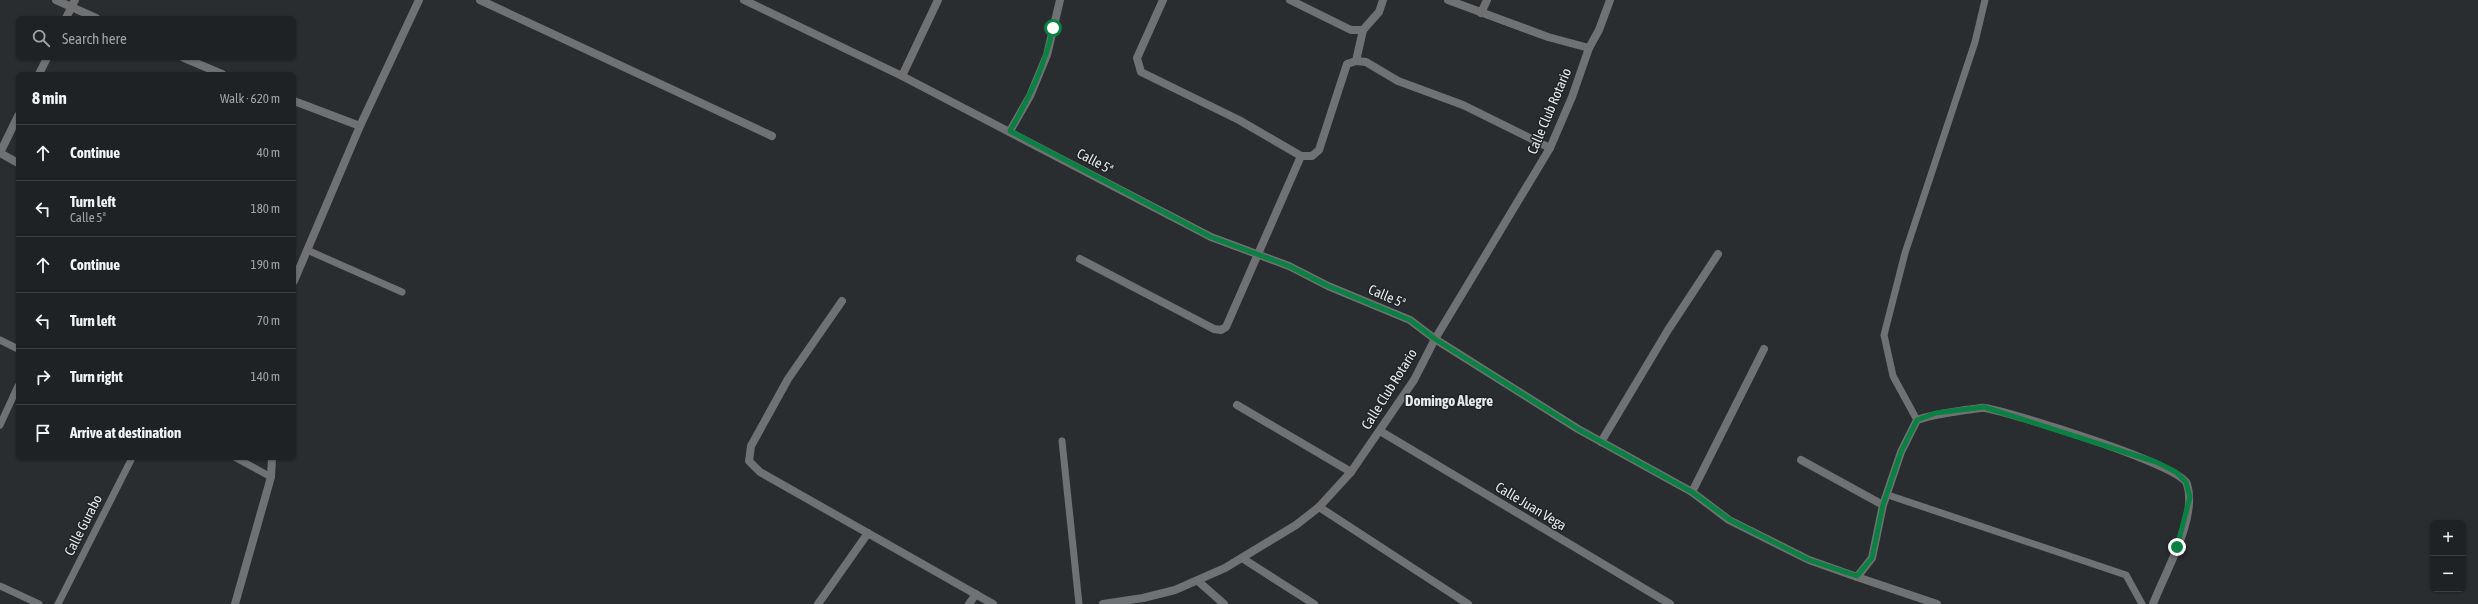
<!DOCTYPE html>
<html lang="en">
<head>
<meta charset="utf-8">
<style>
	:root { --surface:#1f2224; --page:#2c2f31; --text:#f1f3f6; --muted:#a1a4a6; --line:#3c3f41 }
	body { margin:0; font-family:"Asap Condensed",sans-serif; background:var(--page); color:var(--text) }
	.controls { position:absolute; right:12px; bottom:12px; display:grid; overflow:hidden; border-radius:6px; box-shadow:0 1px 3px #0004 }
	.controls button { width:36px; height:36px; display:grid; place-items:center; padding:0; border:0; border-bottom:1px solid var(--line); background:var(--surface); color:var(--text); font:20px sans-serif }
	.stop { position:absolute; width:12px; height:12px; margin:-9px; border:3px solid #0b8043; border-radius:50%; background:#fff }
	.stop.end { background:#0b8043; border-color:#fff; box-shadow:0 1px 4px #0008 }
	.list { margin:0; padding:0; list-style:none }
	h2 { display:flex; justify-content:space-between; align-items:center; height:52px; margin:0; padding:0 16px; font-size:17px }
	h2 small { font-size:13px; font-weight:400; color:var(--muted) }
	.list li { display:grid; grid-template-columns:26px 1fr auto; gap:12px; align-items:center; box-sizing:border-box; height:56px; padding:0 16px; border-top:1px solid var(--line) }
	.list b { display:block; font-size:15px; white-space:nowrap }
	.list p { margin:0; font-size:13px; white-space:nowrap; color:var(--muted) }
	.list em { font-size:13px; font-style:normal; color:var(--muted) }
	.icon { flex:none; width:22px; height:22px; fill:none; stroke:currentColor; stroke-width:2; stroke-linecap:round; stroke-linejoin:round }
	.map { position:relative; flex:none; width:2478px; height:604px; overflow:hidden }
	.search { position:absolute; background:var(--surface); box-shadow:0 1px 3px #0004; left:16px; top:16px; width:280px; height:44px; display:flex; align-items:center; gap:10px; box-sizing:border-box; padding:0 14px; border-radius:6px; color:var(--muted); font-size:15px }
	.panel { position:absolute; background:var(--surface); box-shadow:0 1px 3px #0004; left:16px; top:72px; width:280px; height:388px; border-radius:6px }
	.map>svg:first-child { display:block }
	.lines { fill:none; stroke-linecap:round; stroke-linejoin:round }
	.lane { stroke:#6f7173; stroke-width:7 }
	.street { stroke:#6f7173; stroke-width:8 }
	.route { stroke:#0b8043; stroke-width:5 }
	.labels { text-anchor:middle; stroke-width:3; stroke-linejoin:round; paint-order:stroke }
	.street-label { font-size:14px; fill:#e7e9eb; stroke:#202326 }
	.neighbourhood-label { font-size:15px; font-weight:bold; fill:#e7e9eb; stroke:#202326 }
</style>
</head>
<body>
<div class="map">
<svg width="2478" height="604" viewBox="0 0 2478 604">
	<rect width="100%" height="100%" fill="#292d30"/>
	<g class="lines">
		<g class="lane">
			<polyline points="307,250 402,292"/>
			<polyline points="0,340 18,349"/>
			<polyline points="1917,420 1893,376 1884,335 1905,253 1975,42 1985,0"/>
			<polyline points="0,425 18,386"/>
			<polyline points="1062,441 1079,604"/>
			<polyline points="236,458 271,477"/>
			<polyline points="1888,495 2126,575 2142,604"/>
			<polyline points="0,586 39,604"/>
			<polyline points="58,604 132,458"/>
		</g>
		<g class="street">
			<polyline points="56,0 96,18"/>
			<polyline points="480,0 772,136"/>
			<polyline points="744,0 902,76 1211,237 1289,266 1328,286 1410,320 1435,339 1578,429 1692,492 1729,520 1809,560 1857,577 1872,558 1883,505 1801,460"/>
			<polyline points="1163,0 1137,58 1141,72 1239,120 1301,156 1312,156 1319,150 1347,64 1356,61 1366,62 1398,81 1463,105 1550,148"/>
			<polyline points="1290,0 1351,30 1363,30 1379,12 1383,0"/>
			<polyline points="1448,0 1548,37 1589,48"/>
			<polyline points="1481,13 1487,0"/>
			<polyline points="66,18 75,0"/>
			<polyline points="184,58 222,74"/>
			<polyline points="1356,61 1363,30"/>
			<polyline points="39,74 47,58"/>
			<polyline points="902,76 938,0"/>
			<polyline points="294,101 360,126"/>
			<polyline points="18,116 0,153 18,163"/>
			<polyline points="1010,131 1030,96 1047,55 1060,0"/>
			<polyline points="1080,259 1214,329 1221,330 1226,327 1301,156"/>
			<polyline points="294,281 360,126 419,0"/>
			<polyline points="842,301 788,379 751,446 749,461 760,472 993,604"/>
			<polyline points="1237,405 1351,472"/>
			<polyline points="1380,431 1670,604"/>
			<polyline points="1601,442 1668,330 1718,254"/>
			<polyline points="1692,492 1764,349"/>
			<path d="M1883,505L1901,452L1917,420C1936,413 1954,412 1973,409C1977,409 1981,407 1985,408C2013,413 2180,464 2187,484C2198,518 2165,572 2153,604"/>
			<polyline points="1319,507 1468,604"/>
			<polyline points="1242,558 1314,604"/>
			<polyline points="1857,577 1937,604"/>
			<polyline points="1198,581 1224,604"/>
			<polyline points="235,604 271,477 272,458"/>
			<polyline points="818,604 868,533"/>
			<polyline points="969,604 976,594"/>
			<polyline points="1103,604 1143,598 1175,590 1225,568 1296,525 1319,507 1351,472 1414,380 1435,339 1550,148 1572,97 1589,48 1599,30 1610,0"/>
		</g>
	</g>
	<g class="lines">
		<path class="route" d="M1053,28C1045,66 1029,98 1010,131L1211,237L1289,266L1328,286L1410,320L1435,339L1578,429L1692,492L1730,520L1809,560L1857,576L1872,558L1883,505L1901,452L1917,420L1936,413L1984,407L2156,462L2176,472L2186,482L2190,497L2177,547"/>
	</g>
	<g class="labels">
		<g class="street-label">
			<text transform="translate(1549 111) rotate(-67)" y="5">Calle Club Rotario</text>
			<text transform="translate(1095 161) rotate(28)" y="5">Calle 5ª</text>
			<text transform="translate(1387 296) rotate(23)" y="5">Calle 5ª</text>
			<text transform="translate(1389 389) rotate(-58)" y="5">Calle Club Rotario</text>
			<text transform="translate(1531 506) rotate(31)" y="5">Calle Juan Vega</text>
			<text transform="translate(83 525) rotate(-63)" y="5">Calle Gurabo</text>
		</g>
		<g class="neighbourhood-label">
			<text x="1449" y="406">Domingo Alegre</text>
		</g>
	</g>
</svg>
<div class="controls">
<button>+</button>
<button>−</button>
</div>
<div class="stop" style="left:1053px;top:28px"></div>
<div class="stop end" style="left:2177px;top:547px"></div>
<div class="search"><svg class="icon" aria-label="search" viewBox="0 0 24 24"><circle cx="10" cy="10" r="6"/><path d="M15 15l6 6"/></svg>Search here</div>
<section class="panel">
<h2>8 min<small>Walk · 620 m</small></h2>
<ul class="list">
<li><svg class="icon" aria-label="ahead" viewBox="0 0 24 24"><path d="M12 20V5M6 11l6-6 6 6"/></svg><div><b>Continue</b></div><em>40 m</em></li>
<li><svg class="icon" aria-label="left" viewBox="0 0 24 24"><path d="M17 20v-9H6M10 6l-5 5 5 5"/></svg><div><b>Turn left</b><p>Calle 5ª</p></div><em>180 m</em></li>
<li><svg class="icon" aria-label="ahead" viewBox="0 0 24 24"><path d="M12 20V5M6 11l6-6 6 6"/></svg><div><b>Continue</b></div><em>190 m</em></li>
<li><svg class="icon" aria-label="left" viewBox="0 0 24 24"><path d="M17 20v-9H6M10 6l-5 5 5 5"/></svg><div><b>Turn left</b></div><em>70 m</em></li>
<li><svg class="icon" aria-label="right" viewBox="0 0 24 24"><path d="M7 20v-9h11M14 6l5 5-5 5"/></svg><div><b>Turn right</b></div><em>140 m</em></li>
<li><svg class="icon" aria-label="arrive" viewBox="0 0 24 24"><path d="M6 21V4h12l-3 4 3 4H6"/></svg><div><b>Arrive at destination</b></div></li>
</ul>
</section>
</div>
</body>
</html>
